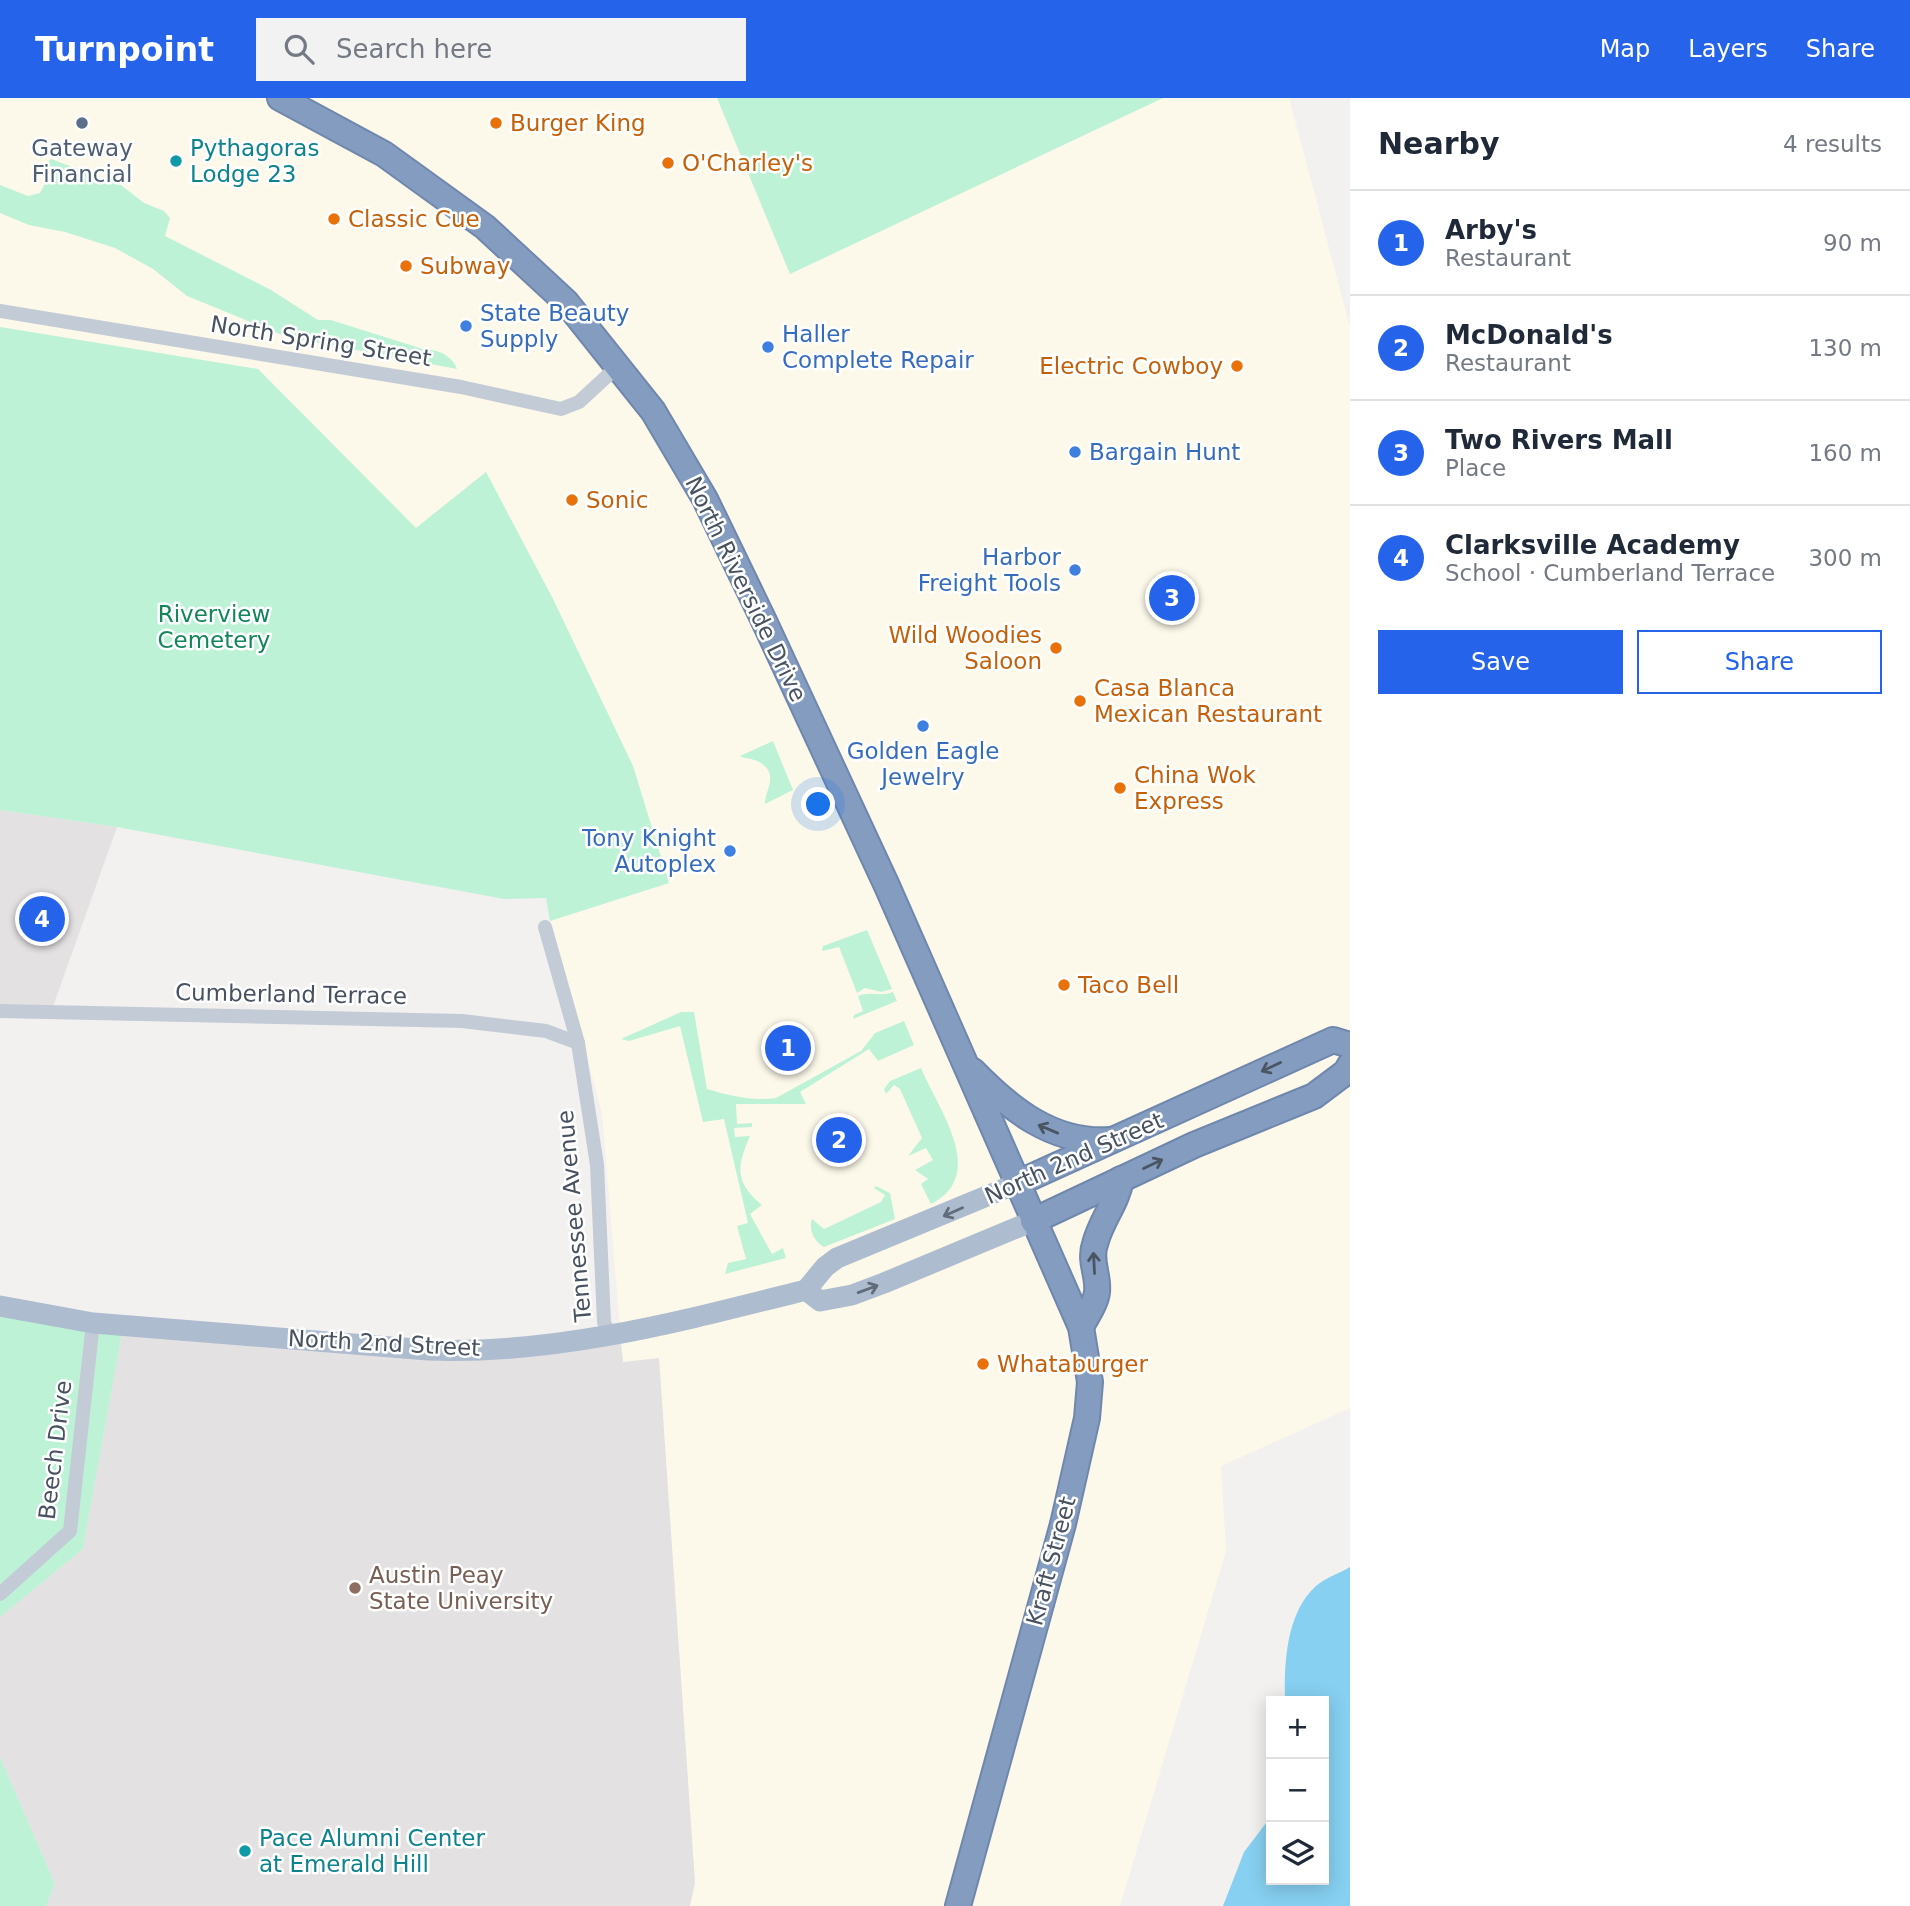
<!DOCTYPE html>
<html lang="en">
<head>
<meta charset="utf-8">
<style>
	:root { --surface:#fff; --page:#f2f2f3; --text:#1f2937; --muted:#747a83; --line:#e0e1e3; --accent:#2563eb }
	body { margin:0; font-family:"DejaVu Sans",sans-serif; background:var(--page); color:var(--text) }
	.controls { position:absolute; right:21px; bottom:21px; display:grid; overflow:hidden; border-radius:0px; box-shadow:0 4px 18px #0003 }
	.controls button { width:63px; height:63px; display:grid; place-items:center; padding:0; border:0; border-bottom:2px solid var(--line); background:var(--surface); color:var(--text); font:35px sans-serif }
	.you { position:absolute; left:819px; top:707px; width:24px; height:24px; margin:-18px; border:5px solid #fff; border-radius:50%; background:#1a73e8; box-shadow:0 0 0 10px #1a73e833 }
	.badge { display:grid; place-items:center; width:46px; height:46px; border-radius:50%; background:var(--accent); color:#fff; font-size:23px; font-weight:700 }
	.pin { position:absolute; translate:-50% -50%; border:4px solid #fff; box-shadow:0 2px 7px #0006 }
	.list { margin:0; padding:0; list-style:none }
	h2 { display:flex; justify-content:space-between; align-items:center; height:91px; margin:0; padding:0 28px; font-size:30px }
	h2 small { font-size:23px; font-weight:400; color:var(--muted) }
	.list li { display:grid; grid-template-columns:46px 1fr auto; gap:21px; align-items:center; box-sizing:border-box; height:105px; padding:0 28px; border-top:2px solid var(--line) }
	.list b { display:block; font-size:26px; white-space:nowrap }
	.list p { margin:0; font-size:23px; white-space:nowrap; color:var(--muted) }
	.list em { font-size:23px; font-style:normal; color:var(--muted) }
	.actions { display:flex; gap:14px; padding:21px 28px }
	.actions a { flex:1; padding:16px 0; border:2px solid var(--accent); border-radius:0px; text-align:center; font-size:24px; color:var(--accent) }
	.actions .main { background:var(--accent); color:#fff }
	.icon { flex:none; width:38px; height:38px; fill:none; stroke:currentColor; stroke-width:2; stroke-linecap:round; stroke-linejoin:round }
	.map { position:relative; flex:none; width:1350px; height:1808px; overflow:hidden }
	header { display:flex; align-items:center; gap:42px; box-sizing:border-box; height:98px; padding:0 35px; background:var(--accent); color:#fff }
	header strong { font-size:33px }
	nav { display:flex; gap:38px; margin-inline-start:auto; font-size:24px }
	.search { width:490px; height:63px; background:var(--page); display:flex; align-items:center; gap:18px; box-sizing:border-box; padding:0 24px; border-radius:0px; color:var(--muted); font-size:26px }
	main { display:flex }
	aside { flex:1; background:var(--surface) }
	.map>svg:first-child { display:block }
	.commercial { fill:#fdf9ea }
	.education { fill:#e4e1e2 }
	.green { fill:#bdf2d7 }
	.water { fill:#87d0f1 }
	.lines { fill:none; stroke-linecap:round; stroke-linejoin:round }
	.highway-casing { stroke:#7087ad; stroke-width:28 }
	.street { stroke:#c3cbd6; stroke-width:14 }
	.primary { stroke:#aebcd0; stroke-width:21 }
	.highway { stroke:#859cc1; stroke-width:24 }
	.oneway { stroke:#4a5564 }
	.oneway2 { stroke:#616c7b }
	.service-dot { fill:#5c6f8a; stroke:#fff; stroke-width:2.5 }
	.food-dot { fill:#e8710a; stroke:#fff; stroke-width:2.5 }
	.culture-dot { fill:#0f9aa8; stroke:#fff; stroke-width:2.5 }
	.shop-dot { fill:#3f7fe0; stroke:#fff; stroke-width:2.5 }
	.education-dot { fill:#8d6e63; stroke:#fff; stroke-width:2.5 }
	.labels { text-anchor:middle; stroke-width:5; stroke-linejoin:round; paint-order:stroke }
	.food-label { font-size:23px; fill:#c56008; stroke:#fff; text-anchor:start }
	.service-label { font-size:23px; fill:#4e5e75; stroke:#fff }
	.culture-label { font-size:23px; fill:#0d838f; stroke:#fff; text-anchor:start }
	.shop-label { font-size:23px; fill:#366cbe; stroke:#fff; text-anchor:start }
	.street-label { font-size:23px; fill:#47515f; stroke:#fff }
	.park-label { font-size:23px; fill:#128658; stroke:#fff }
	.education-label { font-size:23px; fill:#785e54; stroke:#fff; text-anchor:start }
</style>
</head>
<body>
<header>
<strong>Turnpoint</strong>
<div class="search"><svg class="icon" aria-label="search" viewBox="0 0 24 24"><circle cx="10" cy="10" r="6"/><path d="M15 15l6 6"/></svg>Search here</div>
<nav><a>Map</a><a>Layers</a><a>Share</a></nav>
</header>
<main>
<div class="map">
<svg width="1350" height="1808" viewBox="0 0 1350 1808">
	<rect width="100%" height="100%" fill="#f3f0f0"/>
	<polygon class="commercial" points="0,0 717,0 790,176 1163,0 1289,0 1350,229 1350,1310 1221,1368 1226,1453 1120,1808 690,1808 695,1785 659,1260 623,1265 602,1015 550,823 669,785 633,668 553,501 486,374 416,430 258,271 0,229"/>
	<g class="education">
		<polygon points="0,712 117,729 51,914 0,913"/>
		<polygon points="124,1224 426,1250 619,1230 623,1264 659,1260 695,1785 690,1808 46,1808 55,1786 0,1659 0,1519 83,1451"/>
	</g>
	<g class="green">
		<polygon points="717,0 1163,0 790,176"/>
		<path d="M51,61L121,87L144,105L164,113L170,120L165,138L271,192L318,222H331L426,252C438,251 453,258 457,271L287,239L187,198L153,171L115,150L65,134L29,127L0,115V87L28,98L40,95L46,83L43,69Z"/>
		<polygon points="0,229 258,271 416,430 486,374 553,501 633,668 669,785 550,823 546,800 504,801 117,729 0,712"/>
		<path d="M773,643L793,692L765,706C765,692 779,677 761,665C754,660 745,661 740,658Z"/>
		<polygon points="867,832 892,891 881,894 865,890 857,895 839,849 822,853 823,848"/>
		<path d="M893,894L897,903L853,921L854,917L863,913L858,898C870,893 880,899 893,894Z"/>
		<path d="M681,914H694L707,991C730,998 752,1003 776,1000L861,953L875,935L904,923L914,947L878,963L869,951L800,994L806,1006H736L737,1026L752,1025V1029L734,1030L735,1039L750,1038C737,1068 734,1084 762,1107L750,1116L772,1156L783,1150L786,1160L725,1176L728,1165L746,1161L737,1128L748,1125L724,1021L703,1024L680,928L629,943L621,941Z"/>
		<path d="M921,970C938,1011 989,1077 931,1106L921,1086L928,1081L915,1072L933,1062L926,1050L908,1058L922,1040L900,991L894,987L886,996L884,991L890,983Z"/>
		<path d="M876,1088L890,1095L895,1121L824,1149C815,1144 808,1132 812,1121L824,1131L881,1104L885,1097L874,1090Z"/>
		<polygon points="0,1200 124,1224 83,1451 0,1519"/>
		<polygon points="0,1659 55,1786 46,1808 0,1808"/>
	</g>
	<path class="water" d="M1350,1469V1808H1223L1244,1754L1266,1725L1271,1709V1782H1324V1603H1285C1284,1566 1286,1515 1316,1488C1325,1480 1340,1475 1350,1469Z"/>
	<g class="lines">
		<g class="highway-casing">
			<g id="highway">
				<polyline points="280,0 384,56 485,129 566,204 653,313 705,401 764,523 887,788 1081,1229 1090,1284 1087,1320 1063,1426 958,1808"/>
				<path d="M973,973C1010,1011 1053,1046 1110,1042"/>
				<polyline points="1016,1086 1333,942 1350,947"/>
				<polyline points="1033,1123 1194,1047 1314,998 1346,974 1350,967"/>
				<path d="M1081,1229C1086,1219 1096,1205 1097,1194C1099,1177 1089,1163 1095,1146C1101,1122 1117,1105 1121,1081"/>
			</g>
		</g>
		<g class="street">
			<polyline points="0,213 461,289 561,311 579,304 619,267"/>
			<polyline points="545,829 578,945 597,1067 604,1224 610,1238"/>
			<polyline points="0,913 462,923 546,933 578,945"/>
			<polyline points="0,1496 70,1433 93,1225"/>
		</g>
		<g class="primary">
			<polyline points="806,1192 820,1203 852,1197 884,1185 1033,1123"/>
			<path d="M0,1208L93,1225L428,1252C557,1257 682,1223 806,1192L825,1169L837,1160L1016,1086"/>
		</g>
		<use href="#highway" class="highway"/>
	</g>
	<defs><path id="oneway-shaft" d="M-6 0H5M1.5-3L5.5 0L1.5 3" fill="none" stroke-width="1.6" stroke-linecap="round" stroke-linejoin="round" transform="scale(1.75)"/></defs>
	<g class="oneway">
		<use href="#oneway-shaft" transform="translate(1271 969) rotate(155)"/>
		<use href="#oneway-shaft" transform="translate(1048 1031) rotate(-157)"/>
		<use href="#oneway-shaft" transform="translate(1153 1066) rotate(-25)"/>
		<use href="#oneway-shaft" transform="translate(1094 1165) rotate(-93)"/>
	</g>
	<g class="oneway2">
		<use href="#oneway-shaft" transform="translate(953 1114) rotate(156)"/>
		<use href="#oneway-shaft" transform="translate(868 1191) rotate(-20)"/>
	</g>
	<circle class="service-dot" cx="82" cy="25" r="7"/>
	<g class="food-dot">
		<circle cx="496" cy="25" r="7"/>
		<circle cx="668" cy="65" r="7"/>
		<circle cx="334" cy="121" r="7"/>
		<circle cx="406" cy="168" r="7"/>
		<circle cx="1237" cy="268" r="7"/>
		<circle cx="572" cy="402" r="7"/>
		<circle cx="1056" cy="550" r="7"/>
		<circle cx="1080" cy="603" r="7"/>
		<circle cx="1120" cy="690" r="7"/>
		<circle cx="1064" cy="887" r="7"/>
		<circle cx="983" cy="1266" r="7"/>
	</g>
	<g class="culture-dot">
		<circle cx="176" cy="63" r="7"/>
		<circle cx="245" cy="1753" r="7"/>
	</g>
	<g class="shop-dot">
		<circle cx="466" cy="228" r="7"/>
		<circle cx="768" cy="249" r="7"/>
		<circle cx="1075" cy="354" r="7"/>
		<circle cx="1075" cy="472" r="7"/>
		<circle cx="923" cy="628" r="7"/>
		<circle cx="730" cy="753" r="7"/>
	</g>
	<circle class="education-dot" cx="355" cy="1490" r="7"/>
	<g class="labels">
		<g class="food-label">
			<text x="510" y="33">Burger King</text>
			<text x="682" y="73">O'Charley's</text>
			<text x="348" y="129">Classic Cue</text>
			<text x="420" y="176">Subway</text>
			<text x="1223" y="276" text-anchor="end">Electric Cowboy</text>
			<text x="586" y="410">Sonic</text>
			<text x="1042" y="545" text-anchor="end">Wild Woodies<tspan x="1042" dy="26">Saloon</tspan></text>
			<text x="1094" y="598">Casa Blanca<tspan x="1094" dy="26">Mexican Restaurant</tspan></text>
			<text x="1134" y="685">China Wok<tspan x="1134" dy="26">Express</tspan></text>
			<text x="1078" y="895">Taco Bell</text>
			<text x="997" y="1274">Whataburger</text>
		</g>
		<g class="service-label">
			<text x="82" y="58">Gateway<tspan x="82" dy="26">Financial</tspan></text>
		</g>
		<g class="culture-label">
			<text x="190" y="58">Pythagoras<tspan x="190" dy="26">Lodge 23</tspan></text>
			<text x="259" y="1748">Pace Alumni Center<tspan x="259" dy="26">at Emerald Hill</tspan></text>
		</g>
		<g class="shop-label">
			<text x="480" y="223">State Beauty<tspan x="480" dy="26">Supply</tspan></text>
			<text x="782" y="244">Haller<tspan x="782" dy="26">Complete Repair</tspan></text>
			<text x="1089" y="362">Bargain Hunt</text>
			<text x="1061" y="467" text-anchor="end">Harbor<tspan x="1061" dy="26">Freight Tools</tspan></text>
			<text x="923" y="661" text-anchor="middle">Golden Eagle<tspan x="923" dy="26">Jewelry</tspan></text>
			<text x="716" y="748" text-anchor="end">Tony Knight<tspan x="716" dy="26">Autoplex</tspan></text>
		</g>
		<g class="street-label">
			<text transform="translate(321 243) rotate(9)" y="8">North Spring Street</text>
			<text transform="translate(746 491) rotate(64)" y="8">North Riverside Drive</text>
			<text transform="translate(291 896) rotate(1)" y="8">Cumberland Terrace</text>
			<text transform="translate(1074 1060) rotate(-24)" y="8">North 2nd Street</text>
			<text transform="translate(574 1118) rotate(-95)" y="8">Tennessee Avenue</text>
			<text transform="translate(384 1245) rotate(3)" y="8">North 2nd Street</text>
			<text transform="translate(55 1352) rotate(-83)" y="8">Beech Drive</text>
			<text transform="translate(1051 1463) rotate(-75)" y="8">Kraft Street</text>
		</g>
		<g class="park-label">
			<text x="214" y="524">Riverview<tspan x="214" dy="26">Cemetery</tspan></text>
		</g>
		<g class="education-label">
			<text x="369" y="1485">Austin Peay<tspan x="369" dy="26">State University</tspan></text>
		</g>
	</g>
</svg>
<div class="controls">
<button>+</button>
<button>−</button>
<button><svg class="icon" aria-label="layers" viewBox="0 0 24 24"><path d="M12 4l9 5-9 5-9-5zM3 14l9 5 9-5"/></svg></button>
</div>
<div class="you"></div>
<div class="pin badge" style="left:788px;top:950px">1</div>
<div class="pin badge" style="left:839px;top:1042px">2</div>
<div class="pin badge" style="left:1172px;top:500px">3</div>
<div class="pin badge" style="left:42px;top:821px">4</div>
</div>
<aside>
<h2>Nearby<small>4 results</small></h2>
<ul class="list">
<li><span class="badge">1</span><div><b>Arby's</b><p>Restaurant</p></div><em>90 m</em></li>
<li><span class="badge">2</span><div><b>McDonald's</b><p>Restaurant</p></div><em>130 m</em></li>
<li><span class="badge">3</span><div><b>Two Rivers Mall</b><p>Place</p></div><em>160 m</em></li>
<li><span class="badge">4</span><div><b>Clarksville Academy</b><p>School · Cumberland Terrace</p></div><em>300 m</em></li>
</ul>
<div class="actions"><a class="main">Save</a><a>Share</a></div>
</aside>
</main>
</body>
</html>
